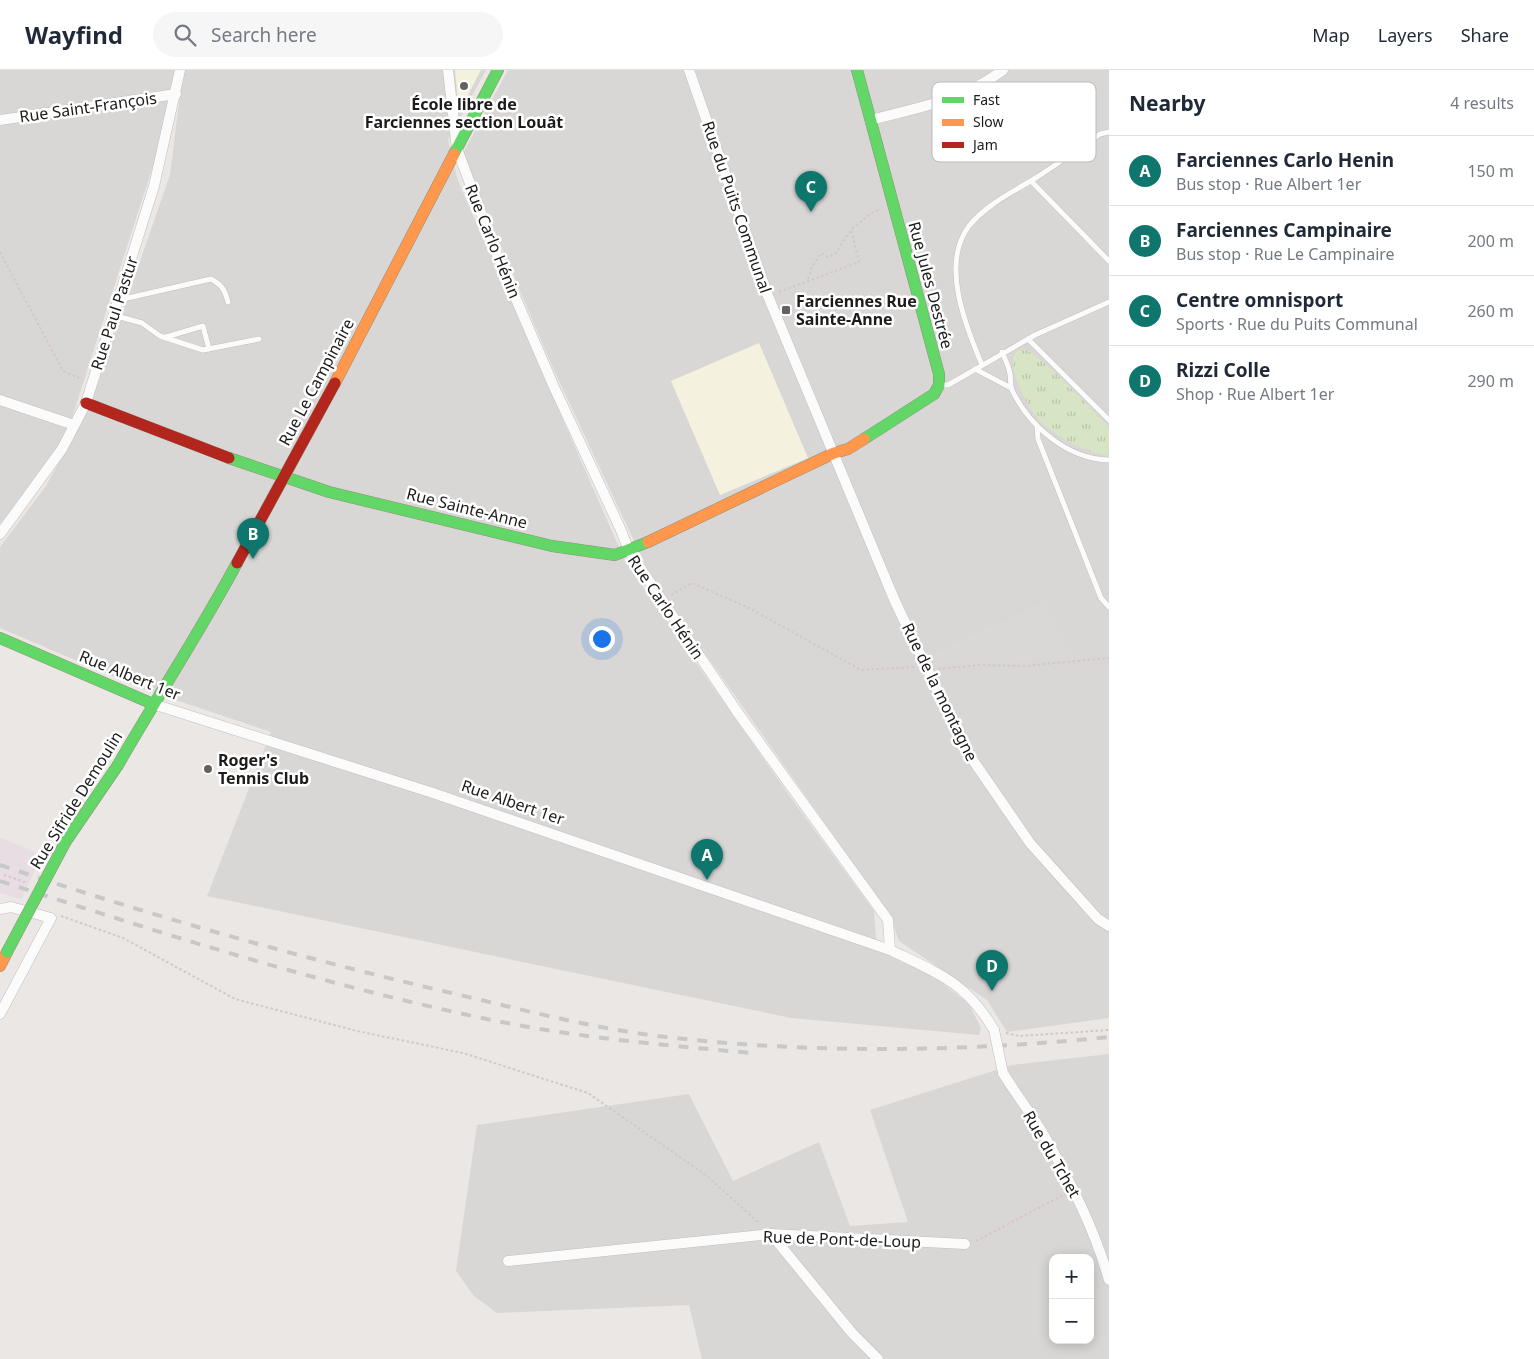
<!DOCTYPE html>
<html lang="en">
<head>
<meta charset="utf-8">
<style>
	:root { --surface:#fff; --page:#f6f6f7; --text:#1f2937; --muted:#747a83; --line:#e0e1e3; --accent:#0f766e }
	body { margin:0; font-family:"Noto Sans",sans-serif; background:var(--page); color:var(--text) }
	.controls { position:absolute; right:15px; bottom:15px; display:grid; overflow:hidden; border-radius:10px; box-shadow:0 2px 12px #0003 }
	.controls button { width:45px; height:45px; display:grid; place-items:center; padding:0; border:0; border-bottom:1px solid var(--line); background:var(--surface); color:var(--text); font:25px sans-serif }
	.you { position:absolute; left:601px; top:568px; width:18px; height:18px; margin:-12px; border:4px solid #fff; border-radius:50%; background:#1a73e8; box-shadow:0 0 0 8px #1a73e833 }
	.badge { display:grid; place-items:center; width:32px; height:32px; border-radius:50%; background:var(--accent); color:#fff; font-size:16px; font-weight:700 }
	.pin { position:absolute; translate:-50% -41px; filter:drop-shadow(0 1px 2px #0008) }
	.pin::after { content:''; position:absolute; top:26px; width:18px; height:15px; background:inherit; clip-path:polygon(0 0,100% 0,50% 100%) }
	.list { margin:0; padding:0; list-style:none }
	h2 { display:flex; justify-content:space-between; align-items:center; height:65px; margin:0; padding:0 20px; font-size:21px }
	h2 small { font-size:16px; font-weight:400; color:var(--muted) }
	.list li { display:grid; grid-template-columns:32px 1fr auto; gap:15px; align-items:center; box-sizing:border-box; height:70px; padding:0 20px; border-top:1px solid var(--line) }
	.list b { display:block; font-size:19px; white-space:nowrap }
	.list p { margin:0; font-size:16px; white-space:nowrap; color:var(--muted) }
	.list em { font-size:16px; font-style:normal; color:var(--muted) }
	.icon { flex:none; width:28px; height:28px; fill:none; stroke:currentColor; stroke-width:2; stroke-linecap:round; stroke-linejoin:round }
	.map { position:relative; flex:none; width:1109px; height:1289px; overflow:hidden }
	header { display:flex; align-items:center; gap:30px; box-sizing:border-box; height:70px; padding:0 25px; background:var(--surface); border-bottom:1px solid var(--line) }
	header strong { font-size:24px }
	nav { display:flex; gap:28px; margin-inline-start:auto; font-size:18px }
	.search { width:350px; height:45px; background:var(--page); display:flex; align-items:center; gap:12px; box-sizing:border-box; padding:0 18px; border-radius:28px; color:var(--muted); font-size:19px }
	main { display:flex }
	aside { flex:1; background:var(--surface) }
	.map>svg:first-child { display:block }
	.residential { fill:#d9d7d5; fill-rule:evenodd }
	.education { fill:#f4f2df }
	.railway { fill:#e7dde3 }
	.grass { fill:url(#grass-tufts) }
	.parking { fill:#dad8d7 }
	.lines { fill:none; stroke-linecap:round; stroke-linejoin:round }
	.lane-casing { stroke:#c1bfbe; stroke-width:6 }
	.street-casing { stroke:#c1bfbe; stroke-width:11 }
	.fast-casing { stroke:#91917e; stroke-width:12 }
	.slow-casing { stroke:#91917e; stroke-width:12 }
	.jam-casing { stroke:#91917e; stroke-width:12 }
	.path { stroke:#d4c7c5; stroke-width:2; stroke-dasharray:2.5 2.5; stroke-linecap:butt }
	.lane { stroke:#fcfbfb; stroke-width:5 }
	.street { stroke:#fcfbfb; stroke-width:10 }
	.fast { stroke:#63d668; stroke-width:11 }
	.slow { stroke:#ff974d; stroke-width:11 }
	.jam { stroke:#b3261e; stroke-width:11 }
	.rail { stroke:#c9c8c8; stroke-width:4; stroke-dasharray:10 10; stroke-linecap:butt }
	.street-bridge-casing { stroke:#c1bfbe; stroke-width:11; stroke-linecap:butt }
	.fast-bridge-casing { stroke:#91917e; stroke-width:12; stroke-linecap:butt }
	.street-bridge { stroke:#fcfbfb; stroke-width:10 }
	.fast-bridge { stroke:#63d668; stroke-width:11 }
	.poi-dot { fill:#636261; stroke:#fff; stroke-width:2 }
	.labels { text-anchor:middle; stroke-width:5; stroke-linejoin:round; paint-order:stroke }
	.poi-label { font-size:16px; font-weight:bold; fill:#1b1b1b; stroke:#fff; text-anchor:start }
	.street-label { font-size:16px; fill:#1b1b1b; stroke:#fff }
	.key { fill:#fff; stroke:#bbb; stroke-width:1 }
	.key-label { font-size:14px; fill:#1b1b1b }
</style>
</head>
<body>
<header>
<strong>Wayfind</strong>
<div class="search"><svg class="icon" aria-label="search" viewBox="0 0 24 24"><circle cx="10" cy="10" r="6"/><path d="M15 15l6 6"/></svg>Search here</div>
<nav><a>Map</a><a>Layers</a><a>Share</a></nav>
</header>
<main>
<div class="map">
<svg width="1109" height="1289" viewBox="0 0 1109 1289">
	<defs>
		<pattern id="grass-tufts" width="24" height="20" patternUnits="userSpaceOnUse" patternTransform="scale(1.25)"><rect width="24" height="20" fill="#d7e5c5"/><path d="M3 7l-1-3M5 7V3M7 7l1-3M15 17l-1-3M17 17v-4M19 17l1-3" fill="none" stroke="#b8c4a9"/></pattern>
	</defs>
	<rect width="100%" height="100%" fill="#eae7e4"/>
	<g class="residential">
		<polygon points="0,0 180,0 176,24 62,379 0,454"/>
		<polygon points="183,0 486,0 448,70 458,111 625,491 791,728 874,841 877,880 936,908 969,934 981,958 979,965 791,948 207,826 271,662 143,619 0,558 0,477 46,416 92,330 170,105"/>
		<polygon points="508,0 1109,0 1109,948 1007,962 987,930 899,871 889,844 651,507 553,298 462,85"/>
		<path d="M1109,984V1289H702L689,1235L497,1243L474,1226L456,1201L477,1055L689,1024L733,1111L819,1072L850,1156L908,1152L870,1040L1012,995ZM1053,1188H1090V1270H1053Z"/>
	</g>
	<g class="education">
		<polygon points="455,0 481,0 463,34 458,32"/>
		<polygon points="759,273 808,388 720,425 671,311"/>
	</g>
	<polygon class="railway" points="0,767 42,786 21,829 0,823"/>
	<path class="grass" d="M1023,279C1042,284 1092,341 1109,357V386C1085,381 1061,370 1043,354C1031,344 996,283 1023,279Z"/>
	<polygon class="parking" points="1043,531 1074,588 935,596 931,586"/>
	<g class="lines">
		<g class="lane-casing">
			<g id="lane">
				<polyline points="1031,111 1109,191"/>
				<path d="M119,230L211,209C222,215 225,220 228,232"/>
				<polyline points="113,245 142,253 160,266 203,280 259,269"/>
				<polyline points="166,267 203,256 209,279"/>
				<polyline points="1028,269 1109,350"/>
				<path d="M1002,282C1005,289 1009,297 1010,304C1011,310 1010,315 1012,320C1029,356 1067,389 1109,390"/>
				<path d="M982,295C966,257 940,194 969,156C986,135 1011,123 1034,109C1056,95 1078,79 1100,64L1109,62"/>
				<polyline points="975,299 1011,318"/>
				<polyline points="939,315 948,315 1035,265 1109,232"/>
				<polyline points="1037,356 1038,369 1101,528 1109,537"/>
			</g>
		</g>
		<g class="street-casing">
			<g id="street">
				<polyline points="448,0 457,79 497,185 554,317 620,458 629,481 738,643 888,850 890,880"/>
				<polyline points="689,0 768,226 894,529 928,601 970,686 1030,773 1098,849 1109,856"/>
				<polyline points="0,50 176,24"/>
				<path d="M870,50C917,38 964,30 1003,0"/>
				<polyline points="0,330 74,355"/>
				<polyline points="0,464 62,379 86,333 154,116 180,0"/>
				<path d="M153,634L433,723L890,880C938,903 966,912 994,960"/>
				<polyline points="0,839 11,837 51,848 0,944"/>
				<path d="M1003,1003C1016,1024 1032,1045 1045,1067C1071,1112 1095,1160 1109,1210"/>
				<polyline points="771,1164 852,1263 878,1289"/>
				<polyline points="508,1191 771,1164 965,1174"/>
			</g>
		</g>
		<g class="fast-casing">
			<g id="fast">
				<polyline points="857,0 939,304 939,315 934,324 864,369"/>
				<polyline points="454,84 498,0"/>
				<polyline points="229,388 329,422 552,476 615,485 648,472"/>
				<polyline points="0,568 153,634"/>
				<path d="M118,695C157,627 200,562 237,493"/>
			</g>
		</g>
		<g class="slow-casing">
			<g id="slow">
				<polyline points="335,313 454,84"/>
				<polyline points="648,472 834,383 848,379 864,369"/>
				<polyline points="0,896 7,882"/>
			</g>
		</g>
		<g class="jam-casing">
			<g id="jam">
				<polyline points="86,333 229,388"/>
				<polyline points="237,493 335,313"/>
			</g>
		</g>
		<g class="path">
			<polyline points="0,182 63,301 82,309"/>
			<polyline points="808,209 811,199 821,183 828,187 835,184 851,160"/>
			<polyline points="779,222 859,192 851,160 871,143 881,139"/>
			<polyline points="671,525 692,513 749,538 861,600 915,597"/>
			<polyline points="938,599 980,595 1024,596 1109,588"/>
			<polyline points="4,805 28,813"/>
			<polyline points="61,846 123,868 235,929 357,961 463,983 588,1023 707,1106 760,1154"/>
			<polyline points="1006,963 1019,966 1109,960"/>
			<polyline points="976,1171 1065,1124"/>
		</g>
		<use href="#lane" class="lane"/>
		<use href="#street" class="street"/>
		<use href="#fast" class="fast"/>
		<use href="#slow" class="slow"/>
		<use href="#jam" class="jam"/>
		<g class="rail">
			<path d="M0,795C151,846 304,889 460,925C528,941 596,959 666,967C813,984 962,982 1109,967"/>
			<path d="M0,811C170,866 341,921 517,955C594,969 673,976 752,983"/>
		</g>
		<g class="street-bridge-casing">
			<polyline id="street-bridge" points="994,960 1003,1003"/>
		</g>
		<g class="fast-bridge-casing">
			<polyline id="fast-bridge" points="7,882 66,771 118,695"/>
		</g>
		<use href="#street-bridge" class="street-bridge"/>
		<use href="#fast-bridge" class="fast-bridge"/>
	</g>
	<g class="poi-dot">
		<circle cx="464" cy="16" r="5"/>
		<rect x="781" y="235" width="10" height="10" rx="2.5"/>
		<circle cx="208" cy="699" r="5"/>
	</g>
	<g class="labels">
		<g class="poi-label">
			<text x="464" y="40" text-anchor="middle">École libre de<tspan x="464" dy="18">Farciennes section Louât</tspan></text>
			<text x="796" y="237">Farciennes Rue<tspan x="796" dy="18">Sainte-Anne</tspan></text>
			<text x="218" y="696">Roger's<tspan x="218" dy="18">Tennis Club</tspan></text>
		</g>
		<g class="street-label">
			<text transform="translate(88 37) rotate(-8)" y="6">Rue Saint-François</text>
			<text transform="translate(737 137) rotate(71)" y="6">Rue du Puits Communal</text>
			<text transform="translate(493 171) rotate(68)" y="6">Rue Carlo Hénin</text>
			<text transform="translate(931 215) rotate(75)" y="6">Rue Jules Destrée</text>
			<text transform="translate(114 243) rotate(-72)" y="6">Rue Paul Pastur</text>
			<text transform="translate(316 312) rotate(-62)" y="6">Rue Le Campinaire</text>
			<text transform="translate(467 438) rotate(14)" y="6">Rue Sainte-Anne</text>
			<text transform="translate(666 537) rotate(56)" y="6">Rue Carlo Hénin</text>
			<text transform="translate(130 605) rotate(22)" y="6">Rue Albert 1er</text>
			<text transform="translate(940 622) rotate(64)" y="6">Rue de la montagne</text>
			<text transform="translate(76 730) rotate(-58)" y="6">Rue Sifride Demoulin</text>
			<text transform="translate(513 732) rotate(19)" y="6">Rue Albert 1er</text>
			<text transform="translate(1052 1084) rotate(60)" y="6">Rue du Tchet</text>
			<text transform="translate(842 1169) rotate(2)" y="6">Rue de Pont-de-Loup</text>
		</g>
	</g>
	<rect x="932" y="12" width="164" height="80" rx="8" class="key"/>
	<rect x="942" y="27" width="22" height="6" fill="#63d668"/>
	<rect x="942" y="49" width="22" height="7" fill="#ff974d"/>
	<rect x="942" y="72" width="22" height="6" fill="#b3261e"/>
	<g class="key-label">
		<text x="973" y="35">Fast</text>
		<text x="973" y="57">Slow</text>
		<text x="973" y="80">Jam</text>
	</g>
</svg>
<div class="controls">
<button>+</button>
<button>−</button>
</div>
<div class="you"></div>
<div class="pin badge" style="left:707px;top:810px">A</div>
<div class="pin badge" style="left:253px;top:489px">B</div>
<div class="pin badge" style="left:811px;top:142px">C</div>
<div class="pin badge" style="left:992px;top:921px">D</div>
</div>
<aside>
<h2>Nearby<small>4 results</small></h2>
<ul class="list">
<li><span class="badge">A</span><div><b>Farciennes Carlo Henin</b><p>Bus stop · Rue Albert 1er</p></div><em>150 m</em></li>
<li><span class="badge">B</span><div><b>Farciennes Campinaire</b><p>Bus stop · Rue Le Campinaire</p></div><em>200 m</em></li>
<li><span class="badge">C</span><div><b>Centre omnisport</b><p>Sports · Rue du Puits Communal</p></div><em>260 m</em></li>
<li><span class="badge">D</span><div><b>Rizzi Colle</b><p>Shop · Rue Albert 1er</p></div><em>290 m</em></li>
</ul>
</aside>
</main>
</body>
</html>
